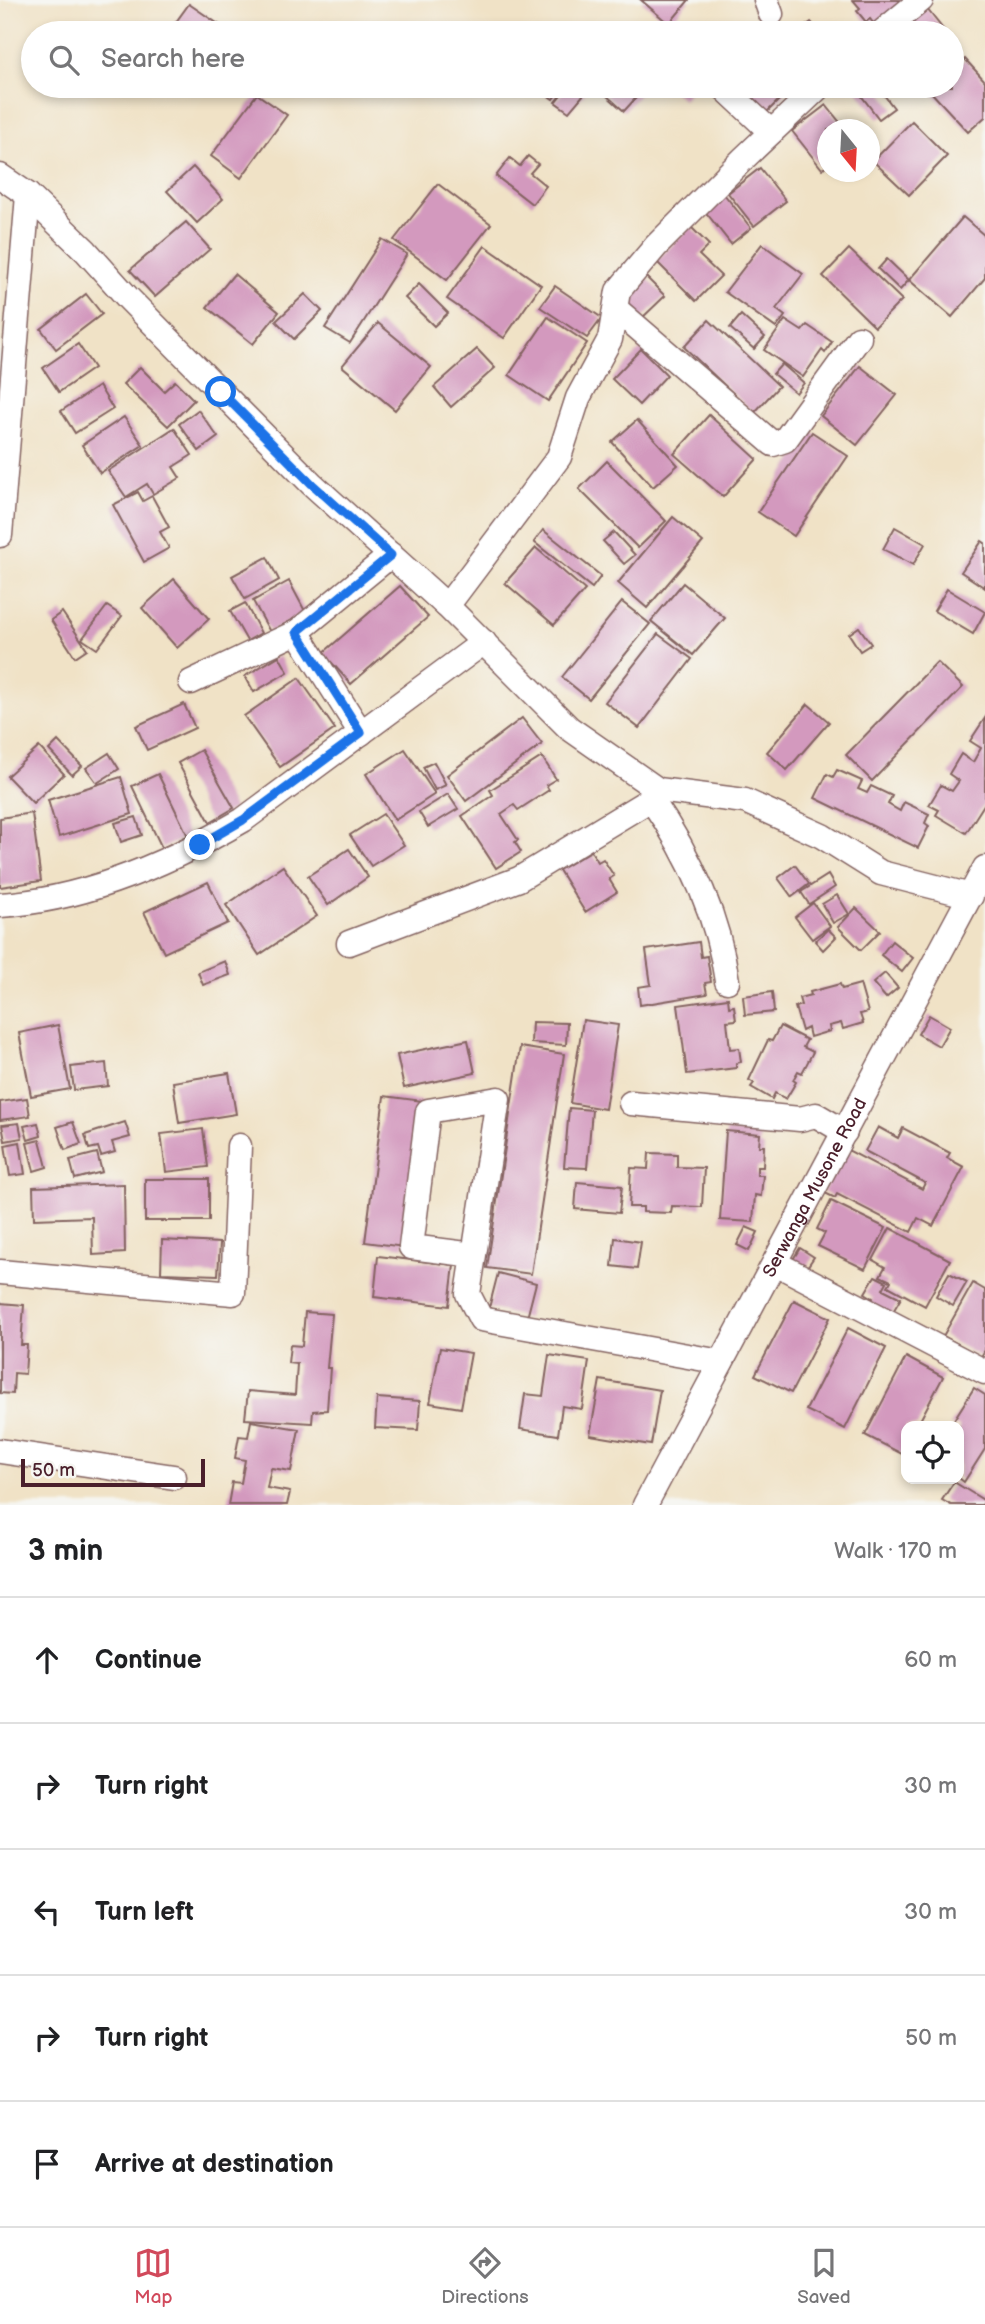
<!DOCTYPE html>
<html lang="en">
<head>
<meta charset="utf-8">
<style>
	:root { --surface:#fff; --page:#f6f6f6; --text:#202124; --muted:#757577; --line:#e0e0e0; --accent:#d1495b }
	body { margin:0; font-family:"Balsamiq Sans",sans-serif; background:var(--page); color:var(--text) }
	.controls { position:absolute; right:21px; bottom:21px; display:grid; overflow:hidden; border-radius:14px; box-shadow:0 4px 10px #0003 }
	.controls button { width:63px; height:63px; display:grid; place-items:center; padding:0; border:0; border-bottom:2px solid var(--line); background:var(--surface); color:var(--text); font:35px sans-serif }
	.compass { position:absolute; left:817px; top:119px; width:63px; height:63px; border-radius:50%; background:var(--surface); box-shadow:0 4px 10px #0003; rotate:162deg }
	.scale { position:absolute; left:21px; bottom:18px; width:184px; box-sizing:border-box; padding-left:7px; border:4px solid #4a1f2b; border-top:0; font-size:19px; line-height:24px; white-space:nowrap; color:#4a1f2b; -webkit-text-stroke:5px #f6f6f2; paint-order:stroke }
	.stop { position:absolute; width:21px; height:21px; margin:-16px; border:5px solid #1a73e8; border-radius:50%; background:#fff }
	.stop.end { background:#1a73e8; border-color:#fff; box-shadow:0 2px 7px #0008 }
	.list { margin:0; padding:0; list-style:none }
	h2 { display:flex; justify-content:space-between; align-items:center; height:91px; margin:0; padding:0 28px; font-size:30px }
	h2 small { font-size:23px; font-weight:400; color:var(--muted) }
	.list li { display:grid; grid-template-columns:46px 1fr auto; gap:21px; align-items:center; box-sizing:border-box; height:126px; padding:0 28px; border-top:2px solid var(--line) }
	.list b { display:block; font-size:26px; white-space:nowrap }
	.list em { font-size:23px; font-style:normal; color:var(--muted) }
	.icon { flex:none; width:38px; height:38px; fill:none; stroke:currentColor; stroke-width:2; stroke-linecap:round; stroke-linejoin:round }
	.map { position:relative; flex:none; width:985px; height:1505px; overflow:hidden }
	.search { position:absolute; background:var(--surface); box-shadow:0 4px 10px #0003; left:21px; right:21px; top:21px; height:77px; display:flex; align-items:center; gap:18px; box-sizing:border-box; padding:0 24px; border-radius:38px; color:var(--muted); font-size:26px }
	.sheet { height:721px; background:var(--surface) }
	nav { display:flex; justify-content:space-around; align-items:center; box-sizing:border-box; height:98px; border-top:2px solid var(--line); background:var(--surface); font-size:19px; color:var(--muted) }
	nav a { display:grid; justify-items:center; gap:4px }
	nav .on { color:var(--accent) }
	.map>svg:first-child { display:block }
	.building { fill:#d399be }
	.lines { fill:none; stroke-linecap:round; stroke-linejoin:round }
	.minor-casing { stroke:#846361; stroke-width:27 }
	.minor { stroke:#fff; stroke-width:24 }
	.route { stroke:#1a73e8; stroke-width:9 }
	.labels { text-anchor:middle; stroke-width:5; stroke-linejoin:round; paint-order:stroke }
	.street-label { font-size:18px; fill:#4a1f2b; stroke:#f6f6f2 }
</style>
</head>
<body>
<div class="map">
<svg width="985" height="1505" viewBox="0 0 985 1505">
	<rect width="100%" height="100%" fill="#f6f6f2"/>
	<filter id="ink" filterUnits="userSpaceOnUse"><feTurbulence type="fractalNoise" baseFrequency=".0143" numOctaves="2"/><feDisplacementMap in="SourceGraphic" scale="14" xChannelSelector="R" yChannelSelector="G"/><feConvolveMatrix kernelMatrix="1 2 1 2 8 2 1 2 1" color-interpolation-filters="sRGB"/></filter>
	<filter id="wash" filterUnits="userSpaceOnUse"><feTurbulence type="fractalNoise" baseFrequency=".00686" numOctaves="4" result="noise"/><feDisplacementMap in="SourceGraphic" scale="28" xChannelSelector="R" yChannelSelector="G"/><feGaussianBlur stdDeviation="1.57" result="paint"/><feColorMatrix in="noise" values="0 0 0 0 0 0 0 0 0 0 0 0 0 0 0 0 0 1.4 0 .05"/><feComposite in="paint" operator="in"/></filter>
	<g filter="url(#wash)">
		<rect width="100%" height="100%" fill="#f0e2c6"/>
		<g id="blocks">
			<g class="building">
				<polygon points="641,0 689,0 669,24"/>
				<polygon points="853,0 910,0 877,28 870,19 866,22 857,11 860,8"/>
				<polygon points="189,4 227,30 224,33 168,33"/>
				<polygon points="927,9 946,33 895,33"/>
				<polygon points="811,22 820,33 796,33"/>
				<polygon points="965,59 985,81 985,117 968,132 930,91 936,86 952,86 952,71"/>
				<polygon points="534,86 562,86 553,99"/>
				<polygon points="568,86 575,86 585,93 569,112 555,102"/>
				<polygon points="596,86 647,86 624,111"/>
				<polygon points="667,86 695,86 683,99"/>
				<polygon points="731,86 778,86 786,93 762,117"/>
				<polygon points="854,86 877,86 894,108 879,119"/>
				<polygon points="257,94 287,115 241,178 211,156"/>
				<polygon points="826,105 846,130 828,130 828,165 822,169 792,131"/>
				<polygon points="912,121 947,156 909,195 873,161"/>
				<polygon points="528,156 538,164 530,173 546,186 532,204 496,176 510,158 520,166"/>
				<polygon points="193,167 223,199 197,223 167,191"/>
				<polygon points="760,168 786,201 754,226 728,193"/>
				<polygon points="438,184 491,224 447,280 394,240"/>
				<polygon points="724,194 751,228 731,244 704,210"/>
				<polygon points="963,217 985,236 985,278 952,317 909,280 900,290 878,269 887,259 909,280"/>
				<polygon points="186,222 210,249 155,297 130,270"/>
				<polygon points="691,227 709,245 699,255 721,276 696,301 656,261"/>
				<polygon points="382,239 407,254 350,343 325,328"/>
				<polygon points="762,244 803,274 776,309 785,316 776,328 725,292"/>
				<polygon points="485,246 541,285 504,338 447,299"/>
				<polygon points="849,249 902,300 875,327 823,276"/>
				<polygon points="234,274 279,312 253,344 207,307"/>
				<polygon points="644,275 665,296 641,319 620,298"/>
				<polygon points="419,284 448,313 434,326 405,298"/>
				<polygon points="555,286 602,318 587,338 540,307"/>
				<polygon points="86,294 102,314 56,349 41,329"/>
				<polygon points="305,294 322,311 294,339 276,321"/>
				<polygon points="741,315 765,337 754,349 730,328"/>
				<polygon points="548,317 587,343 548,401 509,375"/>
				<polygon points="709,320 779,386 754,413 684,347"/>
				<polygon points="785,320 802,331 807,325 832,342 825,353 822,350 803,377 764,350"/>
				<polygon points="378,323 431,367 395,410 342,366"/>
				<polygon points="78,344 94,368 59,392 43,368"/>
				<polygon points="477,349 495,368 451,407 434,387"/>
				<polygon points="641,349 667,375 639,405 612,379"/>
				<polygon points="782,364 804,383 796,393 773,374"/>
				<polygon points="860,366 897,395 857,445 821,416"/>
				<polygon points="140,367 164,391 175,381 194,400 168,426 123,384"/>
				<polygon points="99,386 113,409 75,433 61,411"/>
				<polygon points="198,410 218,437 199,451 179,424"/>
				<polygon points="709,415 757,459 723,497 674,454"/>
				<polygon points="124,417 143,445 100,473 82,445"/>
				<polygon points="637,420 678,465 653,487 612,442"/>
				<polygon points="174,428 192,455 173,467 180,478 153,494 147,484 126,497 108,471"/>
				<polygon points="812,432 848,456 794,536 758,512"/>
				<polygon points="607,461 666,521 638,548 579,489"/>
				<polygon points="138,492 143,501 152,496 169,527 160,532 169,548 144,562 113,505"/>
				<polygon points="673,517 703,542 647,608 618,583"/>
				<polygon points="895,527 925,544 913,565 883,549"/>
				<polygon points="543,530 601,576 592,588 534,542"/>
				<polygon points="614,532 635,555 624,564 603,541"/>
				<polygon points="982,541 985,543 985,588 961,572"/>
				<polygon points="536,548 585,590 554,625 505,583"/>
				<polygon points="267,557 279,580 245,599 232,576"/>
				<polygon points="174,579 209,619 177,648 142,608"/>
				<polygon points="289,581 306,613 270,632 253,601"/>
				<polygon points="683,583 725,618 693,655 651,621"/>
				<polygon points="400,586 428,617 351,684 323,653"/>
				<polygon points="947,589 985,612 973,634 934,611"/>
				<polygon points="622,602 650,624 589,699 562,677"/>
				<polygon points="245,603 261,633 247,641 230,611"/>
				<polygon points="107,606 122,616 97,649 82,639"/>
				<polygon points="62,612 87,649 75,657 51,620"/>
				<polygon points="859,627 871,644 860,651 849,634"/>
				<polygon points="658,634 692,659 639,728 605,702"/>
				<polygon points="279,656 288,672 254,692 245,676"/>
				<polygon points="937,662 963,687 872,781 846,755"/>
				<polygon points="299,678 335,729 280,767 244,716"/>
				<polygon points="184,704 195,728 147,750 136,726"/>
				<polygon points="808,704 829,722 787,770 767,752"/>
				<polygon points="522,718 542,744 466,801 447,775"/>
				<polygon points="985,718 985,803 966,833 936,815 939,810 929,805 941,785 952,791 959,781 949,774 961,754 973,762 981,748 970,741"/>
				<polygon points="58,741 82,766 72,775 49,750"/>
				<polygon points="39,747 64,774 33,803 7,776"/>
				<polygon points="405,749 435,794 395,820 366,774"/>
				<polygon points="201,750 234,808 210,822 178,763"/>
				<polygon points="109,753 119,769 97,783 86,768"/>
				<polygon points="542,757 556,779 546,785 549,790 518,810 514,805 501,814 518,840 515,842 521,852 496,868 462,816 493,795 490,790"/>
				<polygon points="434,762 446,785 435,790 423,767"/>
				<polygon points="837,770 862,781 858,789 867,793 871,786 892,796 888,804 900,811 904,802 929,814 925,823 929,826 918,848 815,798 827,774 833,777"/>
				<polygon points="158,774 188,836 162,848 132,786"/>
				<polygon points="121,777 132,814 59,837 48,800"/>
				<polygon points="448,794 458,809 428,827 419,812"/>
				<polygon points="32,813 41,881 0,887 0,818"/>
				<polygon points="383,814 404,845 371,866 350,835"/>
				<polygon points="136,817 142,835 121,842 115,823"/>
				<polygon points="349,849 368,877 328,905 308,876"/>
				<polygon points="591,851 598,862 603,859 614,876 609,879 617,892 585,912 559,870"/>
				<polygon points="795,865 809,884 792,897 778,878"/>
				<polygon points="283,866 317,916 259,955 226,905"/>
				<polygon points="828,875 835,887 809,904 801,892"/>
				<polygon points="208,882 228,923 164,953 144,912"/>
				<polygon points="837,895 849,914 833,923 822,904"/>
				<polygon points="813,903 830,926 812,939 795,917"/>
				<polygon points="856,908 880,931 861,950 838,927"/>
				<polygon points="828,929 836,937 823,950 815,941"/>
				<polygon points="892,941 913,958 902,972 881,955"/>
				<polygon points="699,942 701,957 707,956 711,982 705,983 707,994 640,1005 638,987 651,985 646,950"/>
				<polygon points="225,961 230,975 203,985 198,972"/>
				<polygon points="885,973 898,988 886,998 873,983"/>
				<polygon points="840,984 842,989 860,984 868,1012 860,1014 863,1023 843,1029 841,1023 829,1026 830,1031 810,1037 808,1028 802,1031 795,1007 801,1005 799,998 811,995 810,992"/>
				<polygon points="772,992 774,1012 745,1015 743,996"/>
				<polygon points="728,998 729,1007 734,1006 736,1020 727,1021 730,1049 739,1048 741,1062 736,1063 736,1068 687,1074 678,1005"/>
				<polygon points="929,1015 950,1027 939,1046 918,1034"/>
				<polygon points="583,1020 618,1025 605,1109 570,1103"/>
				<polygon points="532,1022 567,1023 566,1045 531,1043"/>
				<polygon points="58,1025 70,1089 31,1096 19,1033"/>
				<polygon points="780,1026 807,1040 803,1047 813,1052 802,1073 798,1071 793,1080 796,1082 786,1099 775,1093 772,1099 751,1087 754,1083 749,1080 768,1040 772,1041"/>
				<polygon points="468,1040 475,1073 404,1088 397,1055"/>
				<polygon points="520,1047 564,1054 531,1274 487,1268"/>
				<polygon points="106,1063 108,1086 74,1090 71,1067"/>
				<polygon points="229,1073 236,1114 179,1123 173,1082"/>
				<polygon points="384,1096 423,1101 404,1247 365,1242"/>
				<polygon points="27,1098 30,1116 0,1120 0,1102"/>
				<polygon points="569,1108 592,1110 587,1168 564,1167"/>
				<polygon points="73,1122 81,1144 65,1150 57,1127"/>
				<polygon points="125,1122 130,1137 112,1142 115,1152 101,1156 98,1147 89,1149 85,1135"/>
				<polygon points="19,1123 22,1138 5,1141 2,1125"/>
				<polygon points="38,1123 41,1136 28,1140 24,1126"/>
				<polygon points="878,1127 898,1138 903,1128 950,1153 947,1158 964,1167 933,1226 918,1218 911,1232 837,1194 835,1198 823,1192 846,1149 922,1189 925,1183 865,1151"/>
				<polygon points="203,1129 208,1167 166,1172 161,1134"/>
				<polygon points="726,1131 760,1134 759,1146 764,1146 763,1167 757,1167 757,1175 763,1175 761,1196 755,1195 753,1222 720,1220"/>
				<polygon points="40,1140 47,1167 34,1171 27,1143"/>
				<polygon points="20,1142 25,1174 10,1176 5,1145"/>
				<polygon points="97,1153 102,1172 75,1179 70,1160"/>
				<polygon points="649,1153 677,1154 677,1167 704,1168 702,1207 672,1206 671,1213 643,1212 643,1207 629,1207 631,1168 648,1169"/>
				<rect x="145" y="1179" width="64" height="42"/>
				<polygon points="577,1182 622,1186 619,1213 575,1209"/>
				<polygon points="124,1184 125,1253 93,1255 92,1217 34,1219 33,1187"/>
				<polygon points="831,1201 886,1228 865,1269 818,1246 825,1233 817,1229"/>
				<polygon points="746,1227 758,1232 749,1251 737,1245"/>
				<polygon points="890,1228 950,1260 925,1306 888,1286 891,1281 880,1276 885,1267 873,1260"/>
				<polygon points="615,1238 641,1242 637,1269 612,1266"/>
				<polygon points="162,1240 220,1243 218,1275 161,1273"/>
				<polygon points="800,1248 814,1257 805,1270 792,1261"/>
				<polygon points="378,1256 454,1265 449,1306 374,1297"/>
				<polygon points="498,1273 536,1283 527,1318 489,1308"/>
				<polygon points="949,1273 967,1282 953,1306 936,1296"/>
				<polygon points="875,1276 887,1282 883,1289 901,1298 891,1315 870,1303 873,1298 865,1293"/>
				<polygon points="973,1283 985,1290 985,1350 981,1357 943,1336"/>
				<polygon points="794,1300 830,1318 791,1393 755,1375"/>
				<polygon points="0,1303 24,1305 21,1345 27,1345 25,1374 14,1373 13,1394 0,1393"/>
				<polygon points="305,1312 332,1314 327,1368 330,1368 327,1410 313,1411 312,1423 245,1419 248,1391 295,1395 297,1364 288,1363 290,1345 302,1346"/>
				<polygon points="848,1328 886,1348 845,1429 806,1410"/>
				<polygon points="440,1348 471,1353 461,1408 430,1403"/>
				<polygon points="549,1355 589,1361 582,1409 562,1406 558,1435 520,1429 525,1394 543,1396"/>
				<polygon points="906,1357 943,1377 917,1426 906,1426 906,1447 902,1454 865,1435"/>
				<polygon points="600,1380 660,1390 651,1445 590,1435"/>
				<polygon points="974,1388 985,1395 985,1449 964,1482 959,1478 959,1426 950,1426"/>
				<polygon points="377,1398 420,1401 418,1430 375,1428"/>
				<polygon points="251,1421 299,1429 291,1471 271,1468 267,1488 290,1492 287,1505 228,1505 232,1482 241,1483 245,1460 235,1458 239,1436 248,1437"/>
				<polygon points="954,1482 985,1501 982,1505 951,1505 942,1500"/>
			</g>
		</g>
	</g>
	<g filter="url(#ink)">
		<use href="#blocks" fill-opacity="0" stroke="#846361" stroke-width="2"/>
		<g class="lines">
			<g class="minor-casing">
				<g id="minor">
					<polyline points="766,0 771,14"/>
					<polyline points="881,33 921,0"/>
					<polyline points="722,86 771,132"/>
					<polyline points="0,176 28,195 86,251 128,298 312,484 447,606 569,728 658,790 745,801 822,836 881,873 971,896"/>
					<polyline points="616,309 773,444 785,440 859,338"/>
					<polyline points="0,535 28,195"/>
					<polyline points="447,606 559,457 578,398 610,339 618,291 656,246 743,159 820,86"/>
					<polyline points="297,632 361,733"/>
					<polyline points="191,682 297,632 391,555"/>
					<path d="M651,799C689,854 718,916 727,981"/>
					<path d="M0,905C84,900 171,862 243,820L484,642"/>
					<polyline points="349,943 519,879 651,799 658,790"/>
					<polyline points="631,1103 800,1119 816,1115 845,1132"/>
					<polyline points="474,1255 411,1247 428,1111 498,1099 468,1294 481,1319 721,1362"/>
					<polyline points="775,1263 985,1372"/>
					<polyline points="0,1272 233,1293 239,1146"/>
					<polyline points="0,1451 174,1477"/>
					<path id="s1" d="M645,1505L985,868"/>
				</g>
			</g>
			<use href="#minor" class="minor"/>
		</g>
	</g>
	<g class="lines" filter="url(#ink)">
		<polyline class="route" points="200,845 243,820 361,733 297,632 391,555 312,484 221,392"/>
	</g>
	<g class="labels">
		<g class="street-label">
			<text dy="6" stroke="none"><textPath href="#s1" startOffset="360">Serwanga Musone Road</textPath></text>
		</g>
	</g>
</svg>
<div class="controls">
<button><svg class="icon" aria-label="locate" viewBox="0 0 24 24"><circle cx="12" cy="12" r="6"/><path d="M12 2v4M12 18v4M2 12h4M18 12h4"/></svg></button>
</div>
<svg class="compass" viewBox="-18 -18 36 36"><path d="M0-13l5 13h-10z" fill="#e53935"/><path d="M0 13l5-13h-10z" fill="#757577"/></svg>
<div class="scale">50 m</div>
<div class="stop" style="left:221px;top:392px"></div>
<div class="stop end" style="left:200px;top:845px"></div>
<div class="search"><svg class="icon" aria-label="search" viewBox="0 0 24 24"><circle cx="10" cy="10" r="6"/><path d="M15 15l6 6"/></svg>Search here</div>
</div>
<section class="sheet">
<h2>3 min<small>Walk · 170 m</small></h2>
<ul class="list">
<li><svg class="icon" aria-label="ahead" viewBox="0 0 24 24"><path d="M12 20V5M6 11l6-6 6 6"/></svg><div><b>Continue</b></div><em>60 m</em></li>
<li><svg class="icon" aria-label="right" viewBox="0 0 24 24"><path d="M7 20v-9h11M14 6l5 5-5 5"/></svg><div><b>Turn right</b></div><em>30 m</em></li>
<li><svg class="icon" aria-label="left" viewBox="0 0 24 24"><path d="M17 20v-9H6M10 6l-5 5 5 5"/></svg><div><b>Turn left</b></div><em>30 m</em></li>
<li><svg class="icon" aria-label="right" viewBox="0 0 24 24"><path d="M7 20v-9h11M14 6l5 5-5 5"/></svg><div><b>Turn right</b></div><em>50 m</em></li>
<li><svg class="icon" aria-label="arrive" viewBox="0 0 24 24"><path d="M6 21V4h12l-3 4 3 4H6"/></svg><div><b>Arrive at destination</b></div></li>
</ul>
</section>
<nav>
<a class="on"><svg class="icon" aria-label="map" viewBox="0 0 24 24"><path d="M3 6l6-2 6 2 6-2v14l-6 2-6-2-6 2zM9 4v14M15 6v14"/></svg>Map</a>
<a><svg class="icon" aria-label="directions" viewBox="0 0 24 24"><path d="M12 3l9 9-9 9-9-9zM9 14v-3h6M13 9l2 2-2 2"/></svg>Directions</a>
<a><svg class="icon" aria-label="saved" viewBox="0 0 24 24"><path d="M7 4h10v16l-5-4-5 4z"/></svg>Saved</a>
</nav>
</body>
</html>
